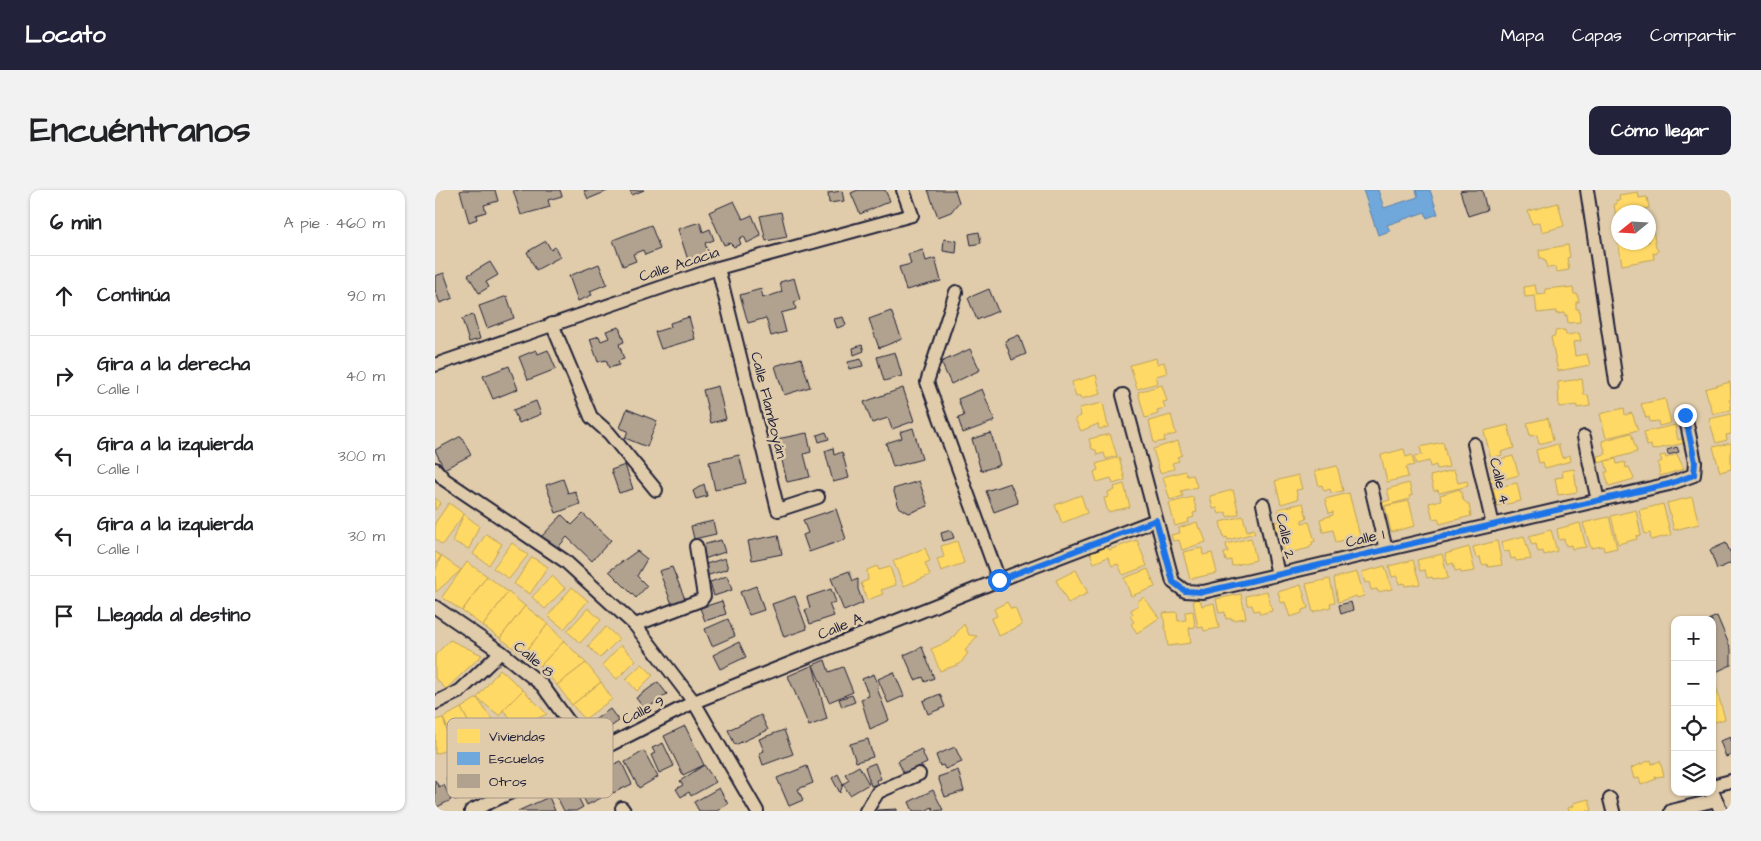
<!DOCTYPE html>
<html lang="es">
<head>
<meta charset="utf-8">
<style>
	:root { --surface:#fff; --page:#f2f2f2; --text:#202124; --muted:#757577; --line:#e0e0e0; --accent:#22223b }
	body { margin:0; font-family:"Architects Daughter",sans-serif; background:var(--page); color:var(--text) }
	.controls { position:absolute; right:15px; bottom:15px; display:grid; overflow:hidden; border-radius:10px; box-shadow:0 1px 4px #0004 }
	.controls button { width:45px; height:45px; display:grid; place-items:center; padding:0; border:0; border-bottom:1px solid var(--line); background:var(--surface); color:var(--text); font:25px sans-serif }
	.compass { position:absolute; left:1176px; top:15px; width:45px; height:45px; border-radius:50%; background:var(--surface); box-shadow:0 1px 4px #0004; rotate:252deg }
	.stop { position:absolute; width:15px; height:15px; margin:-11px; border:4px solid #1a73e8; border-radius:50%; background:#fff }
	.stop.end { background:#1a73e8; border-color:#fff; box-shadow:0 1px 5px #0008 }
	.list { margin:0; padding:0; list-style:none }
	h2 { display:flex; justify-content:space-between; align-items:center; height:65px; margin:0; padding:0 20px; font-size:21px }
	h2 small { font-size:16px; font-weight:400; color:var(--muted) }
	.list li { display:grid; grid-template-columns:32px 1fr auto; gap:15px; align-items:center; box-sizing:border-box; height:80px; padding:0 20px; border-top:1px solid var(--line) }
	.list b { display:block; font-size:19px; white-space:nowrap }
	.list p { margin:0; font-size:16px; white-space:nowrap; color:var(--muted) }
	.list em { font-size:16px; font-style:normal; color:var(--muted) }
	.icon { flex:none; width:28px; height:28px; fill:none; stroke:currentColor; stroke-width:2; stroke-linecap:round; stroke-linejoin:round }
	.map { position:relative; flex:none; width:1296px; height:621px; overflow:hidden; border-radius:10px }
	header { display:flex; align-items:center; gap:30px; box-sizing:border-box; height:70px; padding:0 25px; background:var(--accent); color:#fff }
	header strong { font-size:24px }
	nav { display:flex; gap:28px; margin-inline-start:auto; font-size:18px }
	.intro { display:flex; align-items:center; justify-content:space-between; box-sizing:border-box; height:120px; padding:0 30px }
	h1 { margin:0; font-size:35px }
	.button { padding:12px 22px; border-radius:10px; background:var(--accent); color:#fff; font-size:18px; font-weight:700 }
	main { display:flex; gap:30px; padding:0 30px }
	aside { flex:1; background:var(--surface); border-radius:10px; box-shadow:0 1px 4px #0004 }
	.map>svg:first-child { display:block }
	.homes { fill:#ffd966; stroke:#bda259 }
	.schools { fill:#6fa8dc; stroke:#5880ac }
	.building { fill:#b1a28f; stroke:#22223b }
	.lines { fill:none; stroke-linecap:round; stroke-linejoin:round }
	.minor-casing { stroke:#22223b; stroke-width:16 }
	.minor { stroke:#e0ccaa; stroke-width:12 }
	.route { stroke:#1a73e8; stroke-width:6 }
	.labels { text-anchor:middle; stroke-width:5; stroke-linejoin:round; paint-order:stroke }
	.street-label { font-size:15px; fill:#22223b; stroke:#e0ccaa }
	.key { fill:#e0ccaa; stroke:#a79989; stroke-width:1 }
	.key-label { font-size:14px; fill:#22223b }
</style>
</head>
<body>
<header>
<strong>Locato</strong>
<nav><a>Mapa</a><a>Capas</a><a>Compartir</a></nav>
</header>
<div class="intro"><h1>Encuéntranos</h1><a class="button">Cómo llegar</a></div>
<main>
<aside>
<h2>6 min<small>A pie · 460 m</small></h2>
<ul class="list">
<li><svg class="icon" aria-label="ahead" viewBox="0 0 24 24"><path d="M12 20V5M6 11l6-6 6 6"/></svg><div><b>Continúa</b></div><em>90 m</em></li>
<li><svg class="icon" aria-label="right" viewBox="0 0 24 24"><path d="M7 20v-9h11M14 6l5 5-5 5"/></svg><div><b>Gira a la derecha</b><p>Calle 1</p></div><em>40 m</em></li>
<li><svg class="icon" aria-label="left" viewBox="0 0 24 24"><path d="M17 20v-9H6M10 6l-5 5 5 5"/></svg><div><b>Gira a la izquierda</b><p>Calle 1</p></div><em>300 m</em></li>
<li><svg class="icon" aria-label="left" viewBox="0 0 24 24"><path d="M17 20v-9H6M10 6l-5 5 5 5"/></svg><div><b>Gira a la izquierda</b><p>Calle 1</p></div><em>30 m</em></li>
<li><svg class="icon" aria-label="arrive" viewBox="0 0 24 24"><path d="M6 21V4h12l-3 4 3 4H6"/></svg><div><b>Llegada al destino</b></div></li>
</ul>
</aside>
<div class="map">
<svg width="1296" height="621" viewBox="0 0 1296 621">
	<rect width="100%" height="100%" fill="#e0ccaa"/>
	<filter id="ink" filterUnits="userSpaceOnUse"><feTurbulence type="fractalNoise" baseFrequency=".02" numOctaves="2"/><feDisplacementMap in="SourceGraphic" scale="10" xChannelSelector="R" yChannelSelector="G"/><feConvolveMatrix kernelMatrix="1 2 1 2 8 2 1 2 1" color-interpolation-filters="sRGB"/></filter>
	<g filter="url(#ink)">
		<g class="homes">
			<polygon points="1203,2 1204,8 1212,7 1214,18 1206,19 1207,22 1184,22 1184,26 1181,27 1179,14 1182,14 1181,10 1185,10 1184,5"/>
			<polygon points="1123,13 1129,36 1107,42 1105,32 1097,34 1093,21"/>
			<polygon points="1218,39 1221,58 1223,60 1221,64 1218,63 1219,69 1187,75 1182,45 1184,45 1184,52 1214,52 1214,40"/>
			<polygon points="1133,55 1135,67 1132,68 1134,80 1121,82 1120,77 1112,78 1111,71 1109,71 1108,68 1105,68 1104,60"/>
			<polygon points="1100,95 1102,105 1111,104 1110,99 1131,97 1131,99 1138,98 1139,104 1142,104 1144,112 1141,112 1141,119 1144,119 1145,132 1133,133 1132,125 1130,126 1130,123 1121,124 1121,121 1102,123 1100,106 1090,107 1089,97"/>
			<polygon points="1130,140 1131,145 1144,143 1146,151 1138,152 1140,166 1152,164 1155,175 1123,181 1116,147 1120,146 1120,141"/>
			<polygon points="721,168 722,174 729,172 732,183 721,186 723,193 702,199 695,175"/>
			<polygon points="661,185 666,204 646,209 645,206 641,207 637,192"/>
			<polygon points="1147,189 1149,205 1153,205 1155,216 1142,218 1142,215 1124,217 1123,192"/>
			<polygon points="1295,192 1296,209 1294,210 1296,214 1296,220 1278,224 1270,199"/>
			<polygon points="727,195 732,211 728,212 730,218 722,220 723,224 710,228 703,202"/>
			<polygon points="1230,209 1236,233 1224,236 1223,231 1215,232 1214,227 1211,228 1206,214"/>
			<polygon points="668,213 673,237 664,239 663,234 646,241 640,229 646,226 644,218"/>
			<polygon points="1189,218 1190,225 1197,223 1203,240 1171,248 1165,224"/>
			<polygon points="1296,224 1296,244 1291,245 1292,250 1281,253 1274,229"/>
			<polygon points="736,225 741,244 729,247 730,251 719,253 714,231"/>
			<polygon points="1113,228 1118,250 1104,254 1102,245 1095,246 1092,233"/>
			<polygon points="1073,235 1079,258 1066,262 1067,265 1056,268 1049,241"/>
			<polygon points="1240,235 1243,250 1249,248 1250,253 1217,260 1216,255 1212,256 1209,242"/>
			<polygon points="1196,243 1202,262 1163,273 1162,266 1171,264 1167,251"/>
			<polygon points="675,244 682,266 671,269 669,263 662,265 661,260 657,259 654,249"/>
			<polygon points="743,251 747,265 742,267 744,271 737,273 739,279 725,283 718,259"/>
			<polygon points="1008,252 1014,277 1002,279 1001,275 995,277 994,271 981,274 979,266 987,265 985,257"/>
			<polygon points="1296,253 1296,279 1285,282 1278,257"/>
			<polygon points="1123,254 1127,268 1135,265 1136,271 1110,278 1108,272 1104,273 1101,260"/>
			<polygon points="969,259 971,267 977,265 979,275 971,277 973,287 952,292 946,265"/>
			<polygon points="1242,264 1249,279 1225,286 1223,273 1227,271 1225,266 1230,265 1231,268"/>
			<polygon points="1078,266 1084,285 1051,294 1050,289 1058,286 1054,272"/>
			<polygon points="684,267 690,290 678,294 676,288 662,292 659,282 663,280 661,274"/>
			<polygon points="1181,269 1182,274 1190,272 1191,278 1194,277 1199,289 1174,296 1170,282 1173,282 1170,271"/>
			<polygon points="902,276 908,301 896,303 895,299 889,301 887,295 884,296 880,281"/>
			<polygon points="1139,279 1142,302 1123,305 1120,288 1128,287 1127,281"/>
			<polygon points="1019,280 1023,293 1032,291 1033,296 1004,303 1003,300 999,301 995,286"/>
			<polygon points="750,281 752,286 758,285 762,297 746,301 748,306 735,310 728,287"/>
			<polygon points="863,285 867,299 861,300 863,309 846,314 840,291"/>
			<polygon points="974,293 977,305 974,306 975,309 945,317 944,313 955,310 952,299"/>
			<polygon points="1082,293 1086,311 1062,316 1058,298"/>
			<polygon points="689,294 695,317 673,322 669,308 674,307 673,302 680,300 679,297"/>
			<polygon points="1025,299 1028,310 1034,315 1036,326 1005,334 1003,328 998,329 994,313 1006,310 1005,305"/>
			<polygon points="798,300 804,324 792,327 791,322 784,324 782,318 778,319 775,306"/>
			<polygon points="914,303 925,346 901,352 898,340 888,342 885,329 898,325 898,322 894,323 890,309"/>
			<polygon points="646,305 652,323 627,333 620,315"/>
			<polygon points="758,307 762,322 758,323 759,327 753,329 754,332 740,336 734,313"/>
			<polygon points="1257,307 1264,334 1239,340 1232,313"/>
			<polygon points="0,308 6,313 0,320"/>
			<polygon points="974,311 980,336 956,342 950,316"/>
			<polygon points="14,313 29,324 7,355 0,349 0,333"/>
			<polygon points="868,313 872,328 867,330 867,333 874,332 880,351 877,352 878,355 875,355 875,358 849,364 844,343 838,344 836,333 846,331 843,319"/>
			<polygon points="1228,314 1236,345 1216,350 1215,343 1210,344 1204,320"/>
			<polygon points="1201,320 1206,345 1201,346 1202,349 1183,354 1176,326"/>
			<polygon points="29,324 44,336 34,359 17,351"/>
			<polygon points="808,326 812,341 819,339 820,343 793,350 792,347 789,348 785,332"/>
			<polygon points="1174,327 1182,358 1169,361 1168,356 1156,358 1148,333"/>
			<polygon points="762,332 764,339 766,338 771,352 747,360 744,350 738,351 736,345 745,343 744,338"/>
			<polygon points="1145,333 1151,357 1137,359 1136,355 1131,356 1129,349 1124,350 1122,339"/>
			<polygon points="1116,340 1122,361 1109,365 1108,361 1103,362 1101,354 1097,355 1094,346"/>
			<polygon points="51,344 67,354 54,375 38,364"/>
			<polygon points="1089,346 1096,369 1081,371 1080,368 1076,369 1074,361 1069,362 1066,352"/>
			<polygon points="816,348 821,370 797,376 796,370 791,371 789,363 793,362 791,354"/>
			<polygon points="702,350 712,376 688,385 683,374 677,376 673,367 659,373 655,362 672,356 674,360"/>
			<polygon points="522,351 529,373 506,381 502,369 509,367 506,356"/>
			<polygon points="1062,351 1067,375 1053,377 1052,374 1047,375 1045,367 1041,368 1038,357"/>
			<polygon points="77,353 93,365 74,389 58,378"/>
			<polygon points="1034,357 1040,381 1026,383 1025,380 1020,381 1018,373 1013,375 1010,364"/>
			<polygon points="490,358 495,371 490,373 495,385 469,396 458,371"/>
			<polygon points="767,358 768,365 777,363 782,383 755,389 748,362"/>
			<polygon points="0,362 6,366 0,375"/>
			<polygon points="1007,364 1013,388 1005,390 1004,388 998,389 997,387 992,388 990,380 985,381 982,370"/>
			<polygon points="6,366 26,380 1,402 0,382"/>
			<polygon points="97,367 113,377 95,404 79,394"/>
			<polygon points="978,370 985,394 970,396 969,393 964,394 962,386 957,387 954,376"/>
			<polygon points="32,372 52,386 27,421 7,407"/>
			<polygon points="442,376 444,380 455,377 461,395 446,400 448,404 432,410 426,393 433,390 432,380"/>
			<polygon points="950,376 957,399 943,402 942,399 936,400 934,392 930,393 927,382"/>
			<polygon points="713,379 720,397 696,406 689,388"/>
			<polygon points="641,380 653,403 633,413 621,390"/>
			<polygon points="922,382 929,406 922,408 921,406 903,412 899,388"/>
			<polygon points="52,386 73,402 48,436 27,421"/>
			<polygon points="117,386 130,398 110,419 97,407"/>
			<polygon points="895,389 900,412 895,413 896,417 878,422 871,394"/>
			<polygon points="866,395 873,418 867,420 867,423 855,427 850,412 846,413 843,402"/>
			<polygon points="137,397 153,411 129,439 113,426"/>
			<polygon points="832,401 837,421 825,424 824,420 819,421 817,415 812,415 811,406"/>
			<polygon points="73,402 90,416 65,448 48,436"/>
			<polygon points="806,404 811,428 797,430 797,428 791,429 790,422 784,423 781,409"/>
			<polygon points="709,407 724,428 702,443 696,434 699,432 695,426 698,424 696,420 704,415 702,412"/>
			<polygon points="765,409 767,416 779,413 784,438 769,441 768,437 763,438 758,410"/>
			<polygon points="572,412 576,419 580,418 587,435 564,446 556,429 562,426 559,419"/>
			<polygon points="90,416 113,434 88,465 65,448"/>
			<polygon points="153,418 166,430 145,453 132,441"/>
			<polygon points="758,421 760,437 754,438 756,453 733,456 728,423 742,422 743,431 751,430 750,422"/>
			<polygon points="113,434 129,451 105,476 88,465"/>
			<polygon points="529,434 534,445 542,446 530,461 533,463 525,474 505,481 496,459 515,451"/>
			<polygon points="171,437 184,449 165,468 153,456"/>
			<polygon points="15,450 47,465 11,499 0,488 0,465"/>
			<polygon points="129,451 151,473 122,495 105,476"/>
			<polygon points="186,455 201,470 182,489 167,475"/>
			<polygon points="151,473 166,492 137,515 122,495"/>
			<polygon points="207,474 218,485 202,501 191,489"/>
			<polygon points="65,479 88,500 68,520 65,526 42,508"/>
			<polygon points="166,492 177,509 150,529 137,515"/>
			<polygon points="1281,497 1290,529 1277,533 1277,498"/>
			<polygon points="88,500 112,524 84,537 68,520"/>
			<polygon points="42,508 63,538 42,549 26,518"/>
			<polygon points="26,518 42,549 23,560 8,528"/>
			<polygon points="8,528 17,558 0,564 0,530"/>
			<polygon points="1216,570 1217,574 1225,571 1229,586 1220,587 1221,589 1206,595 1204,588 1199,589 1196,578"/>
			<polygon points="1154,609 1157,621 1134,621 1133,618 1139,616 1138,613"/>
		</g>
		<polygon class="schools" points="928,0 943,0 949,18 983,7 981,0 995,0 1003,24 992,28 990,22 952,35 955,41 943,45"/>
		<g class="building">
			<polygon points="28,0 60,0 63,11 49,15 51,22 41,25 42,29 34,32 25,1"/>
			<polygon points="78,0 125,0 127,6 113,10 115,17 86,25"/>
			<polygon points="149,0 175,0 153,9"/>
			<polygon points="195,0 209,0 197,5"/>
			<polygon points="423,0 450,0 455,11 425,24 416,3"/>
			<polygon points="493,0 520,0 524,12 516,22 503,27"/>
			<polygon points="1030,0 1047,0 1052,20 1033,26 1025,1"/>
			<polygon points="407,1 409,11 394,13 393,3"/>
			<polygon points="299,11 308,29 317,25 326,46 312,53 309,46 304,49 306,54 299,57 295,53 289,55 274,22"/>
			<polygon points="346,22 352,47 331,51 325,26"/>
			<polygon points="265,32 268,42 275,39 279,50 270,53 273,63 253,70 243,39"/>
			<polygon points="216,35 225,59 210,65 208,60 198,64 201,71 188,76 178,50"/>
			<polygon points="544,42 546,53 536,55 534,44"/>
			<polygon points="509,49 522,51 521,63 508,61"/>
			<polygon points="111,51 116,60 120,57 125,67 101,80 92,62"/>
			<polygon points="488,60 491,71 500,68 506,91 471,100 464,77 476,74 473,64"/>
			<polygon points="55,72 63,85 51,92 54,97 44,103 33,85"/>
			<polygon points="164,74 172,94 155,101 157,105 143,111 134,86"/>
			<polygon points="9,83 18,108 5,113 0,100 0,86"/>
			<polygon points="359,88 365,110 359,112 361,119 346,123 351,142 336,146 331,128 313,133 305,105 326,99 328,108 347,102 345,92"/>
			<polygon points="554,99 563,121 542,130 533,108"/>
			<polygon points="72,106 79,128 52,138 44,116"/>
			<polygon points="456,121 467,149 444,158 434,129"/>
			<polygon points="38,125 45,149 34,152 27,129"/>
			<polygon points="254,127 260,149 226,159 220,142 236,137 235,133"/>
			<polygon points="408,127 411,135 402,138 399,129"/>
			<polygon points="184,137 189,152 184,154 189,169 183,171 184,175 174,178 171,170 163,172 155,149 164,146 166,151 174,148 171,141"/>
			<polygon points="584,145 591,164 577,170 570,151"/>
			<polygon points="427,155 429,161 419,165 418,158"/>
			<polygon points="535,159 545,180 516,194 506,172"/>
			<polygon points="101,160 103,164 113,160 121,179 93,190 84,167"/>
			<polygon points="460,162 467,186 449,191 442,167"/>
			<polygon points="366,168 375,197 349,205 340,176"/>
			<polygon points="426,169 428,176 414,179 413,172"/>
			<polygon points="74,176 83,199 58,209 48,186"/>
			<polygon points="283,196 291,229 276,233 268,200"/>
			<polygon points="468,198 479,231 457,239 453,228 437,233 429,212"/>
			<polygon points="547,199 560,231 528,243 523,228 529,226 523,209"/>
			<polygon points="101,211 106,224 84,233 78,220"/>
			<polygon points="192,219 222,231 212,257 190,248 193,241 185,238"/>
			<polygon points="478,238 487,269 458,277 451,253 467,248 465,242"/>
			<polygon points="391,242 394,249 384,252 382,245"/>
			<polygon points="372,243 376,262 369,264 375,287 352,292 342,249"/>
			<polygon points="556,243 565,275 546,281 537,249"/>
			<polygon points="26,246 36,265 9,279 0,260"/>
			<polygon points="1242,257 1244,262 1233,265 1232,260"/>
			<polygon points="398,258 399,265 407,262 414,288 398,292 390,261"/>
			<polygon points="304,265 311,293 280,300 274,272"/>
			<polygon points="190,275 198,299 184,303 176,280"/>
			<polygon points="128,289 133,303 140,301 145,314 121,323 111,295"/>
			<polygon points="484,291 493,316 474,323 464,317 458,299"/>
			<polygon points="575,293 583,313 559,322 551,301"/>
			<polygon points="269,294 272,306 261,309 258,301"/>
			<polygon points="401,319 411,349 374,362 368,345 373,343 368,330"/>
			<polygon points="148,324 176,350 157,371 132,347 120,361 106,347 127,325 137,335"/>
			<polygon points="278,331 281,344 259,349 256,336"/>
			<polygon points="516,340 519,348 508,351 506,343"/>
			<polygon points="343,345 347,364 317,370 313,351"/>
			<polygon points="286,350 290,362 269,369 264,356"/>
			<polygon points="1291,353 1296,364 1296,373 1282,379 1275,360"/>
			<polygon points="202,361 212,369 202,386 212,396 201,408 174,381"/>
			<polygon points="290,368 293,379 271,386 268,375"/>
			<polygon points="237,377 250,409 237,414 224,381"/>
			<polygon points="414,381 418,391 423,389 423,399 428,413 409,421 396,388"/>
			<polygon points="292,386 297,400 279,406 275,392"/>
			<polygon points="321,396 329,420 314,425 305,402"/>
			<polygon points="396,399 401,412 394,414 399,426 375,434 370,420 375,418 372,407"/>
			<polygon points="360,406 372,439 349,447 337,414"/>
			<polygon points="287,411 291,424 270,431 265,418"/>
			<polygon points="916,412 918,420 906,424 904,415"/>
			<polygon points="1282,426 1296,459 1296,475 1281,482 1277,474 1277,430 1273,430"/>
			<polygon points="293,429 300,446 277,456 270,439"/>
			<polygon points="304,452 311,467 285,479 278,465"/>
			<polygon points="487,457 499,488 490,492 488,487 480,490 469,465"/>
			<polygon points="390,470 394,482 408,477 418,502 394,512 378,475"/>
			<polygon points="378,475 392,529 374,536 353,486"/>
			<polygon points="459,482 469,506 453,513 443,489"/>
			<polygon points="439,484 444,497 442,498 454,530 435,539 426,509 434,506 427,489"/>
			<polygon points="223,492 232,504 210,520 201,508"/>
			<polygon points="505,504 510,517 493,524 488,511"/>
			<polygon points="417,505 420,512 407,517 404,509"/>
			<polygon points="175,519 184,531 162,546 154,534"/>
			<polygon points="326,525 333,540 300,555 293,540"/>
			<polygon points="250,536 269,575 248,585 229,546"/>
			<polygon points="349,540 358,564 328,575 324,563 329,561 324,549"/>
			<polygon points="1296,547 1296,565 1291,567 1285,551"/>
			<polygon points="433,549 438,567 421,572 415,554"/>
			<polygon points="228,553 239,576 224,583 216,565 220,563 217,558"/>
			<polygon points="520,557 527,572 510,579 508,575 505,576 501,565"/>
			<polygon points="486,559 492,573 469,584 463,571"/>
			<polygon points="209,561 223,587 204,598 190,572"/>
			<polygon points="186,571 197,594 178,603 167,580"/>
			<polygon points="440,573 446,589 441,590 442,594 436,596 430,577"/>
			<polygon points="269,575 281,592 256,606 254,602 246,607 241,599 248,595 245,591"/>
			<polygon points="372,576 378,593 363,599 368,610 354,616 342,588"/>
			<polygon points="424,576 434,594 415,605 408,594 414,590 410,584"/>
			<polygon points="32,580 41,602 20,610 11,588"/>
			<polygon points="523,580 529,601 510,607 503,587"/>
			<polygon points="403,584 408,594 405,603 397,588"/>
			<polygon points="156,586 166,608 152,615 141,593"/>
			<polygon points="0,590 4,597 9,595 16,610 0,618"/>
			<polygon points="136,593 148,617 141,621 129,621 119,601"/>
			<polygon points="284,598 293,614 282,621 264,621 259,612"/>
			<polygon points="498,600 508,620 499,621 497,617 490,621 478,621 474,612"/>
			<polygon points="114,607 120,621 83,621"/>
			<polygon points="462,619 462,621 442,621 442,620"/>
		</g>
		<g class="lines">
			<g class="minor-casing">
				<g id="minor">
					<polyline points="1152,0 1181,191"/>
					<polyline points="283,78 343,320 383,307"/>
					<polyline points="521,102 492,192 564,390"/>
					<polyline points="117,134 156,227 174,243 221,300"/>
					<polyline points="0,175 283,78 477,25 468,0"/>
					<polyline points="688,205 738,392 750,401 768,402 1234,294 1259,285 1260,272 1250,225"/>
					<polyline points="1149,247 1163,311"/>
					<polyline points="1039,254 1058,335"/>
					<polyline points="0,279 10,290 130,371 200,435 259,512 322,621"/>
					<polyline points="936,297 951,360"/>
					<polyline points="828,314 843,385"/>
					<polyline points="0,417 66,462 107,495 157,564"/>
					<polyline points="200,435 266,410 269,406 261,356"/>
					<polyline points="0,513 25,501 66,462"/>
					<polyline points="1277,596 1296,591"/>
					<polyline points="1277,601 1286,621"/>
					<polyline points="1175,609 1178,621"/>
					<polyline points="187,618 189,621"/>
					<polyline points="36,621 157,564 259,512 564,390 721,330"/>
					<polyline points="431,621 443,602 484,584"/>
					<polyline points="1236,621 1281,610"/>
				</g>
			</g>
			<use href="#minor" class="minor"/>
		</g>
	</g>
	<g class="lines" filter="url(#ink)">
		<polyline class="route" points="564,390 721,330 738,392 750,401 768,402 1234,294 1259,285 1260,272 1250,225"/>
	</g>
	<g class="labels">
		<g class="street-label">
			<text transform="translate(244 74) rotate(-18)" y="5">Calle Acacia</text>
			<text transform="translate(334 215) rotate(76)" y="5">Calle Flamboyán</text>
			<text transform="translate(1065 291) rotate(77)" y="5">Calle 4</text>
			<text transform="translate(851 346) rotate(78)" y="5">Calle 2</text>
			<text transform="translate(930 348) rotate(-13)" y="5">Calle 1</text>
			<text transform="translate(405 436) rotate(-22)" y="5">Calle A</text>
			<text transform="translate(99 469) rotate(40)" y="5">Calle 8</text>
			<text transform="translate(208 520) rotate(-27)" y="5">Calle 9</text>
		</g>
	</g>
	<rect x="12" y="528" width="166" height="80" rx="8" class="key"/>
	<rect x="22" y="539" width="23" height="14" fill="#ffd966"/>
	<rect x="22" y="562" width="23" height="13" fill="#6fa8dc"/>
	<rect x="22" y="584" width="23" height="14" fill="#b1a28f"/>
	<g class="key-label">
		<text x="54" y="551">Viviendas</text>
		<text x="54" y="573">Escuelas</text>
		<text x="54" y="596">Otros</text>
	</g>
</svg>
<div class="controls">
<button>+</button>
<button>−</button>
<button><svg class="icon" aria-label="locate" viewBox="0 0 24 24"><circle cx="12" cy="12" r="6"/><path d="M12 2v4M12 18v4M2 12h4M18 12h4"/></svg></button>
<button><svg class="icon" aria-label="layers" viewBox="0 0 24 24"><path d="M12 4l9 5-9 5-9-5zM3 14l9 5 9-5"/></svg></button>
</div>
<svg class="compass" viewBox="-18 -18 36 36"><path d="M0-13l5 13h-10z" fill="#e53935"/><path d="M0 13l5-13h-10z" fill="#757577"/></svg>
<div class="stop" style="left:564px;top:390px"></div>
<div class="stop end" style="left:1250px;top:225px"></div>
</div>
</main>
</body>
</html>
